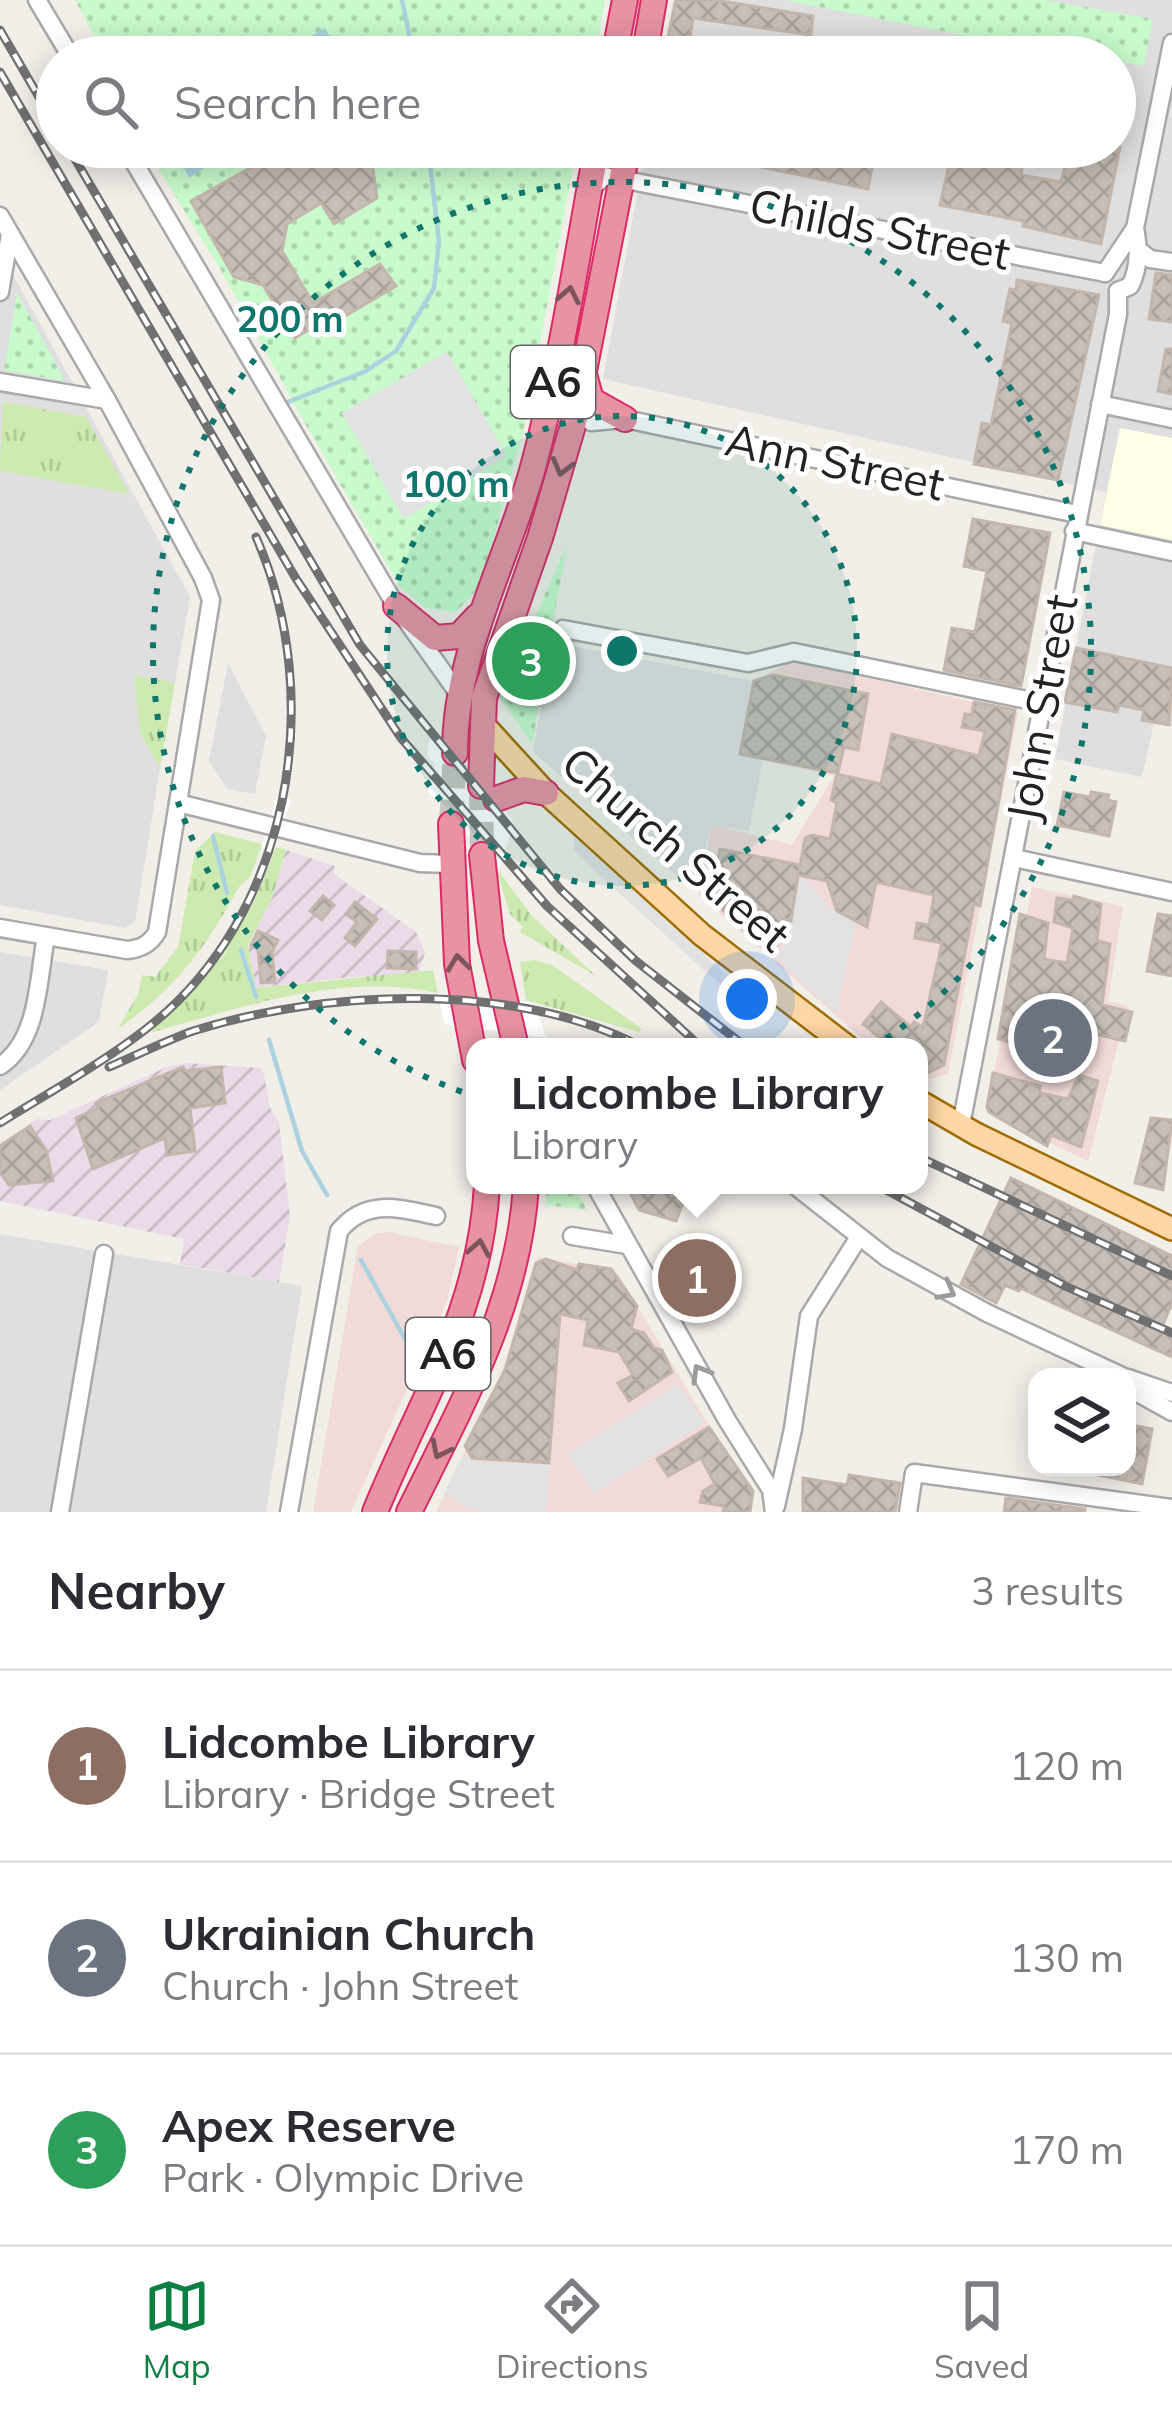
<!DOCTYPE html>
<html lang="en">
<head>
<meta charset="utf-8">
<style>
	:root { --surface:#fff; --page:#f2f2f3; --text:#2b2b33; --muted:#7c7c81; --line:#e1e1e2; --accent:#0b8043 }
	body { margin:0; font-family:Mulish,sans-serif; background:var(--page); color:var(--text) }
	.controls { position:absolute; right:36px; bottom:36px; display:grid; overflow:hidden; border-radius:24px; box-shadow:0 6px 30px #0003 }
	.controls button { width:108px; height:108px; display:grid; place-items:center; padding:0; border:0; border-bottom:3px solid var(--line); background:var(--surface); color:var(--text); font:60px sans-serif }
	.you { position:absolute; left:747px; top:999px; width:42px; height:42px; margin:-30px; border:9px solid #fff; border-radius:50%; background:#1a73e8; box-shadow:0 0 0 18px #1a73e833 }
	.badge { display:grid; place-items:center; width:78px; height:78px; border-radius:50%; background:var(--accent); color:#fff; font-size:39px; font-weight:700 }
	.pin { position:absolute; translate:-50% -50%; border:6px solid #fff; box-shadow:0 3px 12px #0006 }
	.popup { position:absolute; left:466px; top:1038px; width:462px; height:156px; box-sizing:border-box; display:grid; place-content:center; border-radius:24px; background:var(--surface); filter:drop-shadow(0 3px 9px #0005); font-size:39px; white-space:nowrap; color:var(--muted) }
	.popup b { font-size:45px; color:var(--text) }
	.popup::after { content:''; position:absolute; left:50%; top:100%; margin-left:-24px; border:24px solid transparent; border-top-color:var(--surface) }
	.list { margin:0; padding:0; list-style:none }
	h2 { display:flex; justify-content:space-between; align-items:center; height:156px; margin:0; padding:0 48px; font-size:51px }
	h2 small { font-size:39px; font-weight:400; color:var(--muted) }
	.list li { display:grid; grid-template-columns:78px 1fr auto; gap:36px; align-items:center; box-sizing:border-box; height:192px; padding:0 48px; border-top:3px solid var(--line) }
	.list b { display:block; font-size:45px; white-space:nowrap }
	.list p { margin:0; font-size:39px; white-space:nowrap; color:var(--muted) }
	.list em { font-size:39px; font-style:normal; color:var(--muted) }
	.icon { flex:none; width:66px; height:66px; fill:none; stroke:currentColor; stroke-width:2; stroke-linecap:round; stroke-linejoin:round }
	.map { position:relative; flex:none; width:1172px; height:1512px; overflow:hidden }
	.search { position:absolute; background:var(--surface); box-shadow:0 6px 30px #0003; left:36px; right:36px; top:36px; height:132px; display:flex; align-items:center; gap:30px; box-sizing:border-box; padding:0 42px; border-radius:66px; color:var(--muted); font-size:45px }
	.sheet { height:732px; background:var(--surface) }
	nav { display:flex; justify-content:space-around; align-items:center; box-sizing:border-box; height:168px; border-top:3px solid var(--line); background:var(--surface); font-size:33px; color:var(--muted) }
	nav a { display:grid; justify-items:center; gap:6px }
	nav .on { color:var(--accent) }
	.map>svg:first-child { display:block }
	.residential { fill:#e0dfdf }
	.commercial { fill:#f2dad9 }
	.industrial { fill:url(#industrial-furrows) }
	.education { fill:#ffffe5 }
	.grass { fill:url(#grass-tufts) }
	.park { fill:url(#park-dots) }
	.parking { fill:#e2e2e2 }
	.water { fill:url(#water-ripples) }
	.pier { fill:#fff }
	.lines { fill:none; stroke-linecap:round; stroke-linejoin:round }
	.stream { stroke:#aad3df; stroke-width:4.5 }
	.building { fill:url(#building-cross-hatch); stroke:#c4b6ab; stroke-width:3 }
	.highway-tunnel { stroke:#c8c6c1; stroke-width:24; stroke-dasharray:24 12; stroke-linecap:butt }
	.minor-casing { stroke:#a9a9a9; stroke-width:21 }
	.major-casing { stroke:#a06b00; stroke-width:26 }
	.highway-casing { stroke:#dc2a67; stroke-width:28 }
	.minor { stroke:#fff; stroke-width:16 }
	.major { stroke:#fcd6a4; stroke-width:21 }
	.highway { stroke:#e892a2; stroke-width:24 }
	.rail-casing { stroke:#707070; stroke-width:9 }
	.rail { stroke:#fff; stroke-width:4.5; stroke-dasharray:14; stroke-linecap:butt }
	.oneway { stroke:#7b545c }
	.oneway2 { stroke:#9c9c9c }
	.ring { fill:none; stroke:#0f766e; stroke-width:6; stroke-dasharray:6 12 }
	.labels { text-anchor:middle; stroke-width:10; stroke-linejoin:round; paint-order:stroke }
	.shield { fill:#fff; stroke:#646464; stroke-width:3 }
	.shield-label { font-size:42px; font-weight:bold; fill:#222 }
	.street-label { font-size:45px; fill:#222; stroke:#fff }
	.centre { fill:#0f766e; stroke:#fff; stroke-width:6 }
	.ring-label { font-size:36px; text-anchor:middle; font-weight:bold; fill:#0f766e; stroke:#fff; stroke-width:10; stroke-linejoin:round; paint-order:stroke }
</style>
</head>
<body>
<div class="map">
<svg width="1172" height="1512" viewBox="0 0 1172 1512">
	<defs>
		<pattern id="industrial-furrows" width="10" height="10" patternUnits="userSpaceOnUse" patternTransform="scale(3)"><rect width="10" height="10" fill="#ebdbe8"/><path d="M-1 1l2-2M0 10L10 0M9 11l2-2" fill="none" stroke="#c9bcc7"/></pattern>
		<pattern id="grass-tufts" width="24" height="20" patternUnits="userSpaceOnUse" patternTransform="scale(3)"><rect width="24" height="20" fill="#cdebb0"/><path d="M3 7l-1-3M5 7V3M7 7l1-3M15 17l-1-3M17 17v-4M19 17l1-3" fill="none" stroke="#b0c997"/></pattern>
		<pattern id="park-dots" width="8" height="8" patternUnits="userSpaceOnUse" patternTransform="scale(3)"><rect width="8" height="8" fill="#c8facc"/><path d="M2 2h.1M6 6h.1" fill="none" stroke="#acd6af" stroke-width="1.8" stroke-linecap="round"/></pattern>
		<pattern id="water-ripples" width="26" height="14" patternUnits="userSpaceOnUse" patternTransform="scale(3)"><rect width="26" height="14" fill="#aad3df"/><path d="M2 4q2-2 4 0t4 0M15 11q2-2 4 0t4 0" fill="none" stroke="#92b5bf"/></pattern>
		<pattern id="building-cross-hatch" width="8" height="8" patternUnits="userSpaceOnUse" patternTransform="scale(3)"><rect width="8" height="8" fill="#c7bfb8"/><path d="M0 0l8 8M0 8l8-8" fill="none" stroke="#aba49e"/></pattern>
	</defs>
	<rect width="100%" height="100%" fill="#f2efe9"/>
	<g class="residential">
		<polygon points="673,0 1172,0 1172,726 1154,723 1142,777 1055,759 1106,492 603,379 646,147 1115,147 1115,57 662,57"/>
		<polygon points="0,251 190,597 175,683 135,675 140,733 160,768 135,922 125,928 0,905"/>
		<polygon points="228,663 266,736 255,794 227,789 209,761"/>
		<polygon points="0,952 108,970 99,1022 0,1090"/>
		<polygon points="0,1234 302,1286 266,1512 0,1512"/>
	</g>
	<g class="commercial">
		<polygon points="792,661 1018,712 948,1074 928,1079 919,1074 919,1047 877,1047 858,1035 698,894 712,825 792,845 834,776 738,755 754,681"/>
		<polygon points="1032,887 1123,906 1108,1001 1128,1006 1088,1161 991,1115 987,1107"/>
		<polygon points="389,1232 459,1247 447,1301 351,1512 313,1512 358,1246 377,1233"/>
		<polygon points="538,1257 617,1272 724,1451 753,1491 750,1512 436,1512 496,1385 522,1320"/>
	</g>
	<g class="industrial">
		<polygon points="286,850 335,866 334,874 416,932 425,952 419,974 351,977 256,988 248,945 272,898"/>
		<polygon points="188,1063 261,1068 264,1074 270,1108 279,1122 290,1216 279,1282 180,1264 184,1239 0,1201 0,1143 37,1119 50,1120 169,1066"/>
	</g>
	<polygon class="education" points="1120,428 1172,438 1172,540 1100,525"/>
	<g class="grass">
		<polygon points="3,402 86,417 129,494 0,471"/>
		<polygon points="134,675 175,683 160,768 140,733"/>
		<path d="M215,832L286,850L272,898L248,945L256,988L433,970L438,993C344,972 242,1007 153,1032L151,1029L225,954L226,945L253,904L274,853L261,848L250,877L239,887C205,949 176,988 118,1029L138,994L142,975L155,977L178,947L195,851Z"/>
		<polygon points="496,868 533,917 596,976 520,932 523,927 510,914"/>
		<polygon points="535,960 552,965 642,1029 639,1032 526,1000 520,962"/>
	</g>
	<g class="park">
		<polygon points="75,0 605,0 595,57 89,57 85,51 98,43"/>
		<polygon points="785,0 1045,0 1153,19 1144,66 1115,61 1115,57 1091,57 971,37"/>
		<polygon points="145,147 577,147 523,433 480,586 456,612 426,608 400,587 303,420 222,272"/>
		<polygon points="17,293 65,381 4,370"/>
		<polygon points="567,544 532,743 500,698"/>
		<polygon points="547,1185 575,1185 587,1210 546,1205"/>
	</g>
	<g class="parking">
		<polygon points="447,352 507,456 404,519 342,413"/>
		<polygon points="552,642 754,681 740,754 763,759 749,831 712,826 693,890 533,752"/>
		<polygon points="574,837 758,1003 748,1006 707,973 580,857 574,850"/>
		<polygon points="795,878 807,880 829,908 858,912 837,1013 777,959 791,921"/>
		<polygon points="678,1384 704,1423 594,1494 568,1454"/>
		<polygon points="468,1457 473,1461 549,1465 546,1512 494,1512 468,1507 445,1492 458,1463"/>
	</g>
	<g class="water">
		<polygon points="325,28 342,57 274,57"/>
		<polygon points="172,147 237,147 189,178"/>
	</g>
	<g class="pier">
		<polygon points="432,725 514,823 499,869 428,792 435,765 427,755"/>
		<polygon points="277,796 291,800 274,852 261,848"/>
		<polygon points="438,993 533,1003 547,1038 444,1024"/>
	</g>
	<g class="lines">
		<g class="stream">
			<polyline points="402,0 414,57"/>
			<polyline points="283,404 366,371 396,351 434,288 439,241 428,147"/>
			<polyline points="213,836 227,893"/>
			<polyline points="241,950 256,997"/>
			<polyline points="269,1040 302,1151 327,1195"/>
			<polyline points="361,1260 420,1366"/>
		</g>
	</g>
	<g class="building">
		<polygon points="676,0 715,0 813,16 811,35 693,18 687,57 664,57"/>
		<polygon points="288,147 370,147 377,198 334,224 321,203 287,224 282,251 313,303 380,264 396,286 340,319 336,313 295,338 263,285 234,277 191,201"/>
		<polygon points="692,147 876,147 868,189 722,159 692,151"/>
		<polygon points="953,147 1025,147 1021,175 1061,182 1070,147 1120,147 1101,244 1023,226 1024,221 940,205"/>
		<polygon points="1156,273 1172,275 1172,322 1149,319"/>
		<polygon points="1017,280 1099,295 1058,480 974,464 982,423 991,425 1012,323 1003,321 1010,289 1016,290"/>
		<polygon points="1166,349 1172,349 1172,394 1158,391"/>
		<polygon points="973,519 1050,533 1021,686 944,670 952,628 975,632 987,571 964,566"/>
		<polygon points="1076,648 1172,668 1169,725 1142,720 1144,710 1119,705 1117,712 1065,702"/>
		<polygon points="773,675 868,694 858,750 844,747 838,773 740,754 754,681"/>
		<polygon points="974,702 1015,710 980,906 974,904 944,1065 925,1074 919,1070 919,1047 891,1047 863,1024 881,1002 911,1027 914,1022 923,1027 942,943 915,938 917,923 929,925 934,895 876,882 867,927 837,911 827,881 798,875 791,921 782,919 777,945 757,943 710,898 720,849 800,865 799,872 805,838 812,835 830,839 837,803 831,800 837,774 881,784 892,734 979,756 985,731 962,727 965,714 972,715"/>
		<polygon points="1064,792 1090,797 1091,792 1109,795 1107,800 1116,802 1109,836 1057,825"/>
		<polygon points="323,896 334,905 322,920 310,911"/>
		<polygon points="1074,896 1101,904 1097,941 1110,944 1102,1005 1132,1012 1125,1041 1090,1033 1080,1061 998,1039 1020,914 1048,923 1044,959 1067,963 1073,928 1054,922 1057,898 1073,900"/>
		<polygon points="355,902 377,919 355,946 345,938 357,922 346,914"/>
		<polygon points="1158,914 1172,916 1172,976 1147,971"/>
		<polygon points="258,931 278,940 272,953 275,982 261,983 258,949 251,946"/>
		<polygon points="388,951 416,952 416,969 387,968"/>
		<polygon points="183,1067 185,1071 221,1067 225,1103 190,1108 195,1151 167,1155 165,1138 93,1169 76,1118 98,1108 96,1103"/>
		<polygon points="993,1073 1040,1086 1040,1093 1068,1099 1079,1075 1098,1081 1081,1147 1051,1135 1047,1146 989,1112 987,1107"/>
		<polygon points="1151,1118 1172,1120 1163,1190 1135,1183"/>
		<polygon points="30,1126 46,1150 53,1181 9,1185 0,1172 0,1146"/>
		<polygon points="1011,1178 1172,1256 1172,1303 1160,1332 1172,1336 1172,1357 1020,1288 1019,1291 1005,1285 996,1303 961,1284"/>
		<polygon points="626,1185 690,1185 676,1221 639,1210"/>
		<polygon points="689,1236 692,1242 700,1238 723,1280 713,1285 717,1301 704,1309 673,1256 671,1244"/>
		<polygon points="546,1259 577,1270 579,1264 611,1269 637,1306 631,1329 644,1333 654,1348 662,1350 672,1372 629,1401 618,1383 633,1375 619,1352 584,1345 588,1320 560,1314 549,1463 472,1458 465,1446 505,1370 536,1263"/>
		<polygon points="1127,1424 1152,1429 1142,1484 1089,1473 1089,1467 1127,1467"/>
		<polygon points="709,1427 753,1491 750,1512 723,1512 724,1506 700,1502 703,1491 715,1484 701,1458 668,1476 657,1459"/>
		<polygon points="849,1475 900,1483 895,1512 803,1512 803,1478 847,1485"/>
		<polygon points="1006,1498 1085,1509 1085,1512 1004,1512"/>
	</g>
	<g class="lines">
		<g class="highway-tunnel">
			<polyline points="481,786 482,855"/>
			<polyline points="451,824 455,753"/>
		</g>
		<g class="minor-casing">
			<g id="minor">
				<polyline points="37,0 71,57"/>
				<polyline points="125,147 396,606 458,693"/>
				<polyline points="589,190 605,176 1105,273"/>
				<path d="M0,216L107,400L203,578L211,600L157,932C150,944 141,949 127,950L0,928"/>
				<polyline points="1140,251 1150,259 1172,262"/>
				<polyline points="1105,273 1135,228 1172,43"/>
				<path d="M1118,291L1130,286C1140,268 1139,248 1135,228"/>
				<polyline points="0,292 10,234"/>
				<polyline points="0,382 107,400"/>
				<polyline points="1100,404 1172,419"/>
				<polyline points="591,422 625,419 1077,514"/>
				<polyline points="1074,531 1172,552"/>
				<polyline points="563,629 748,663 794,652 1042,703"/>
				<polyline points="178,803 420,863 450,864"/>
				<polyline points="1014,858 1172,892"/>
				<path d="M0,1066C39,1041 38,979 46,936"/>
				<polyline points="961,1125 1118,314 1118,291"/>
				<polyline points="595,1185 727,1420 771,1490 774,1512"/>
				<polyline points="794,1185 887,1258 987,1313 1124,1377"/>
				<polyline points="572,1236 627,1245"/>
				<polyline points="1128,1378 1172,1393"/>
				<polyline points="1127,1387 1172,1412"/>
				<polyline points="776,1506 793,1429 809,1316 859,1237"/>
				<polyline points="60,1512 104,1254"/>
				<path d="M289,1512L339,1231C366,1198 398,1208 436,1216"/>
				<polyline points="908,1512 914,1473 1172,1508"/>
			</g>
		</g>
		<g class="major-casing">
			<g id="major">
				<polyline points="482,723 546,793 702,935 848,1047"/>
				<polyline points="919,1101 976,1134 1172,1229"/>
			</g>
		</g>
		<g class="highway-casing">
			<g id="highway">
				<polyline points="614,57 625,0"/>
				<polyline points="644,57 654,0"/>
				<polyline points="585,378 591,400 625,419"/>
				<polyline points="396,606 435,638 459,636 478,616"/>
				<path d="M455,753C455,652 505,566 532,471C561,365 577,255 597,147"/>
				<polyline points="481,786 484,698 540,538 574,422 628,147"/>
				<polyline points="496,799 524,789 546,793"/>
				<polyline points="451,824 457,964 475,1060"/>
				<polyline points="482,855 491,941 516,1047"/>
				<path d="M375,1512C421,1398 480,1313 487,1185"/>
				<path d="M409,1512C461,1406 519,1305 526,1185"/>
			</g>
		</g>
		<use href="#minor" class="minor"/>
		<use href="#major" class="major"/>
		<use href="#highway" class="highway"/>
		<g class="rail-casing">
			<g id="rail">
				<polyline points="0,30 57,128"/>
				<polyline points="0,72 295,577 401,738 547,906 701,1047"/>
				<polyline points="68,147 360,645 560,889 636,961 746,1047"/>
				<path d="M109,1067C137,1055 165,1041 193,1031C328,989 514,981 642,1047"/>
				<path d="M0,1123C48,1093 101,1064 146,1029C291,917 327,698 256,537"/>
				<polyline points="919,1157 1172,1276"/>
				<polyline points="877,1185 1065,1286 1172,1333"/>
			</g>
		</g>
		<use href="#rail" class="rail"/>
	</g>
	<defs><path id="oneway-chevron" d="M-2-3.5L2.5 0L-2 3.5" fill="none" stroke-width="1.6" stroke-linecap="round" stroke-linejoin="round" transform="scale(3)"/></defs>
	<g class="oneway">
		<use href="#oneway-chevron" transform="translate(569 295) rotate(-79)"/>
		<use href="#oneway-chevron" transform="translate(562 467) rotate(105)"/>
		<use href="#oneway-chevron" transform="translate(458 963) rotate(-97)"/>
		<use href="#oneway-chevron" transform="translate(479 1248) rotate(-80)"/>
		<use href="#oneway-chevron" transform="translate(440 1450) rotate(116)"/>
	</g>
	<g class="oneway2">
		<use href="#oneway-chevron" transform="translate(947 1291) rotate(29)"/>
		<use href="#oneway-chevron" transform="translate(700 1373) rotate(-120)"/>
	</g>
	<circle cx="622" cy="651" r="235" fill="#0f766e" fill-opacity=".12"/>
	<g class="ring">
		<circle cx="622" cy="651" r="235"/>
		<circle cx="622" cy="651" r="469"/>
	</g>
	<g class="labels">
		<g class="shield">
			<rect x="511" y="346" width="84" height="72" rx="9"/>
			<rect x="406" y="1318" width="84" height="72" rx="9"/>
		</g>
		<g class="shield-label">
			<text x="553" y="397">A6</text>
			<text x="448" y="1369">A6</text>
		</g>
		<g class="street-label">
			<text transform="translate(880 229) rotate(11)" y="16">Childs Street</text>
			<text transform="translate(835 462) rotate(12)" y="16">Ann Street</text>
			<text transform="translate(1042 708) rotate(-80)" y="16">John Street</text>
			<text transform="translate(676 849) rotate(41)" y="16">Church Street</text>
		</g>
	</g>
	<circle cx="622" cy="651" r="18" class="centre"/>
	<g class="ring-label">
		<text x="290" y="332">200 m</text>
		<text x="456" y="497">100 m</text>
	</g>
</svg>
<div class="controls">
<button><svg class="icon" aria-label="layers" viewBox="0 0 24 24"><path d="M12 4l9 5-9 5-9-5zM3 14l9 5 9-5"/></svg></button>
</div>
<div class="you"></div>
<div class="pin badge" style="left:697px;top:1278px;background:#8d6e63">1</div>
<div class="popup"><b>Lidcombe Library</b>Library</div>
<div class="pin badge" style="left:1053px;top:1038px;background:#6b7280">2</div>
<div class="pin badge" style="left:531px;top:661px;background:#2e9e5b">3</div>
<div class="search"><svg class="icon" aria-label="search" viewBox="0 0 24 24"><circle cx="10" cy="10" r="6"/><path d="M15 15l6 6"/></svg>Search here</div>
</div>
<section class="sheet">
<h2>Nearby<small>3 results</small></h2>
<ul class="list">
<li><span class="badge" style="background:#8d6e63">1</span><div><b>Lidcombe Library</b><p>Library · Bridge Street</p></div><em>120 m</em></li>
<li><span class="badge" style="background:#6b7280">2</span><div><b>Ukrainian Church</b><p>Church · John Street</p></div><em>130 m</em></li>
<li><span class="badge" style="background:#2e9e5b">3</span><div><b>Apex Reserve</b><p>Park · Olympic Drive</p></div><em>170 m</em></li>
</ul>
</section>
<nav>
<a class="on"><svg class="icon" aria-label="map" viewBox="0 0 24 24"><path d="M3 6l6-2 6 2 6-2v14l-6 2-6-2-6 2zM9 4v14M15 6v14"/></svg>Map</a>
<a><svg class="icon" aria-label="directions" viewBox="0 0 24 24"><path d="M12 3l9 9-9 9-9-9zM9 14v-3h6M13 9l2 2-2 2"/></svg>Directions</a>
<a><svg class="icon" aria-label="saved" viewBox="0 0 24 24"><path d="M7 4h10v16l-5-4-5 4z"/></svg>Saved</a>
</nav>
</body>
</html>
